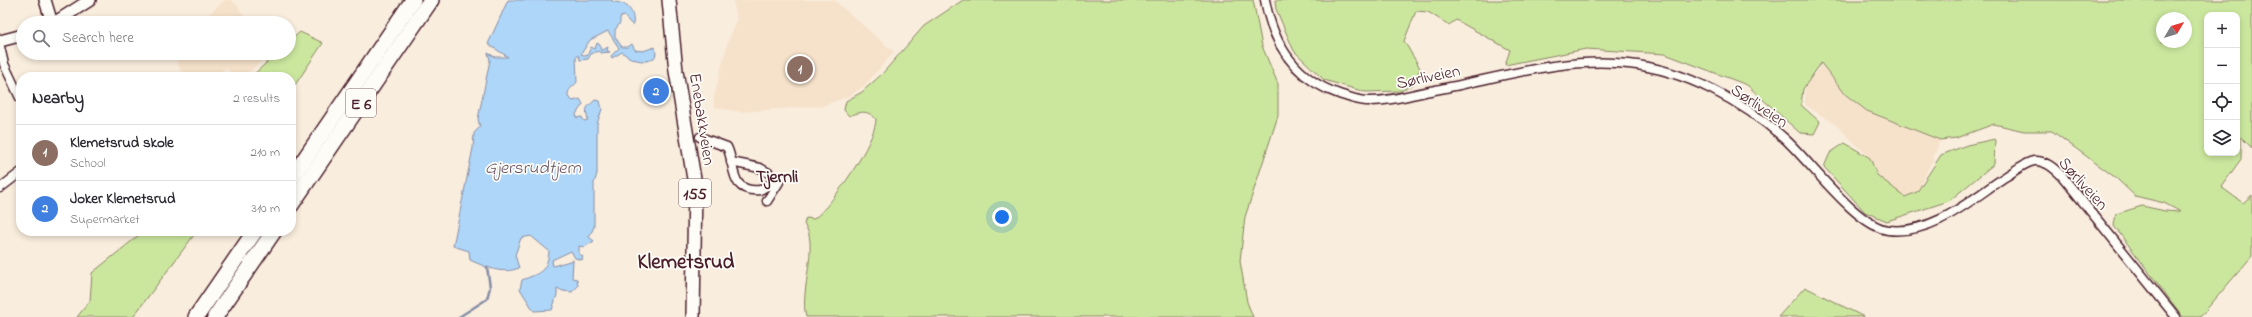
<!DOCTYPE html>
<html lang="en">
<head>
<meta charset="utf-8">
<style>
	:root { --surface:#fff; --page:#f7f7f7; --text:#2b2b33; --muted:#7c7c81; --line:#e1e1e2; --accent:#111827 }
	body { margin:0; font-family:"Indie Flower",sans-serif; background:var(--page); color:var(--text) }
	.controls { position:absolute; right:12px; top:12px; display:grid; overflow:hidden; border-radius:8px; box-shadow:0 2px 6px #0003 }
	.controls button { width:36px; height:36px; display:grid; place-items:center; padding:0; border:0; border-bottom:1px solid var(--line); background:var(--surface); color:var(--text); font:20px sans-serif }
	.compass { position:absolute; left:2156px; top:12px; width:36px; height:36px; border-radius:50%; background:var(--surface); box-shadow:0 2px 6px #0003; rotate:52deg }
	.you { position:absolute; left:1002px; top:217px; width:14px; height:14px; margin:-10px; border:3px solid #fff; border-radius:50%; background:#1a73e8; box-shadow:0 0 0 6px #1a73e833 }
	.badge { display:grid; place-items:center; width:26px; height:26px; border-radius:50%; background:var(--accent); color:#fff; font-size:13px; font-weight:700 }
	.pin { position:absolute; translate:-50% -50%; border:2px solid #fff; box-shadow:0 1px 4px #0006 }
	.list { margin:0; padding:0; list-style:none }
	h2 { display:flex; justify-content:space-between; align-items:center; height:52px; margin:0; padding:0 16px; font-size:17px }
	h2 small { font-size:13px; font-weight:400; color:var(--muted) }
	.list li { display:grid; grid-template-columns:26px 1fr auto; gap:12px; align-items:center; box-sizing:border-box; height:56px; padding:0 16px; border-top:1px solid var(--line) }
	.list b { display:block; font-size:15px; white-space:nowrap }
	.list p { margin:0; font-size:13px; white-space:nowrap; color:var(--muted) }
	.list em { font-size:13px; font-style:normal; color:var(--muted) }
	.icon { flex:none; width:22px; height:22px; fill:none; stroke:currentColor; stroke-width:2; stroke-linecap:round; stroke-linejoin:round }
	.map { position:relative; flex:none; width:2252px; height:317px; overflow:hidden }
	.search { position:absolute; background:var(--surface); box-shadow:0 2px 6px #0003; left:16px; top:16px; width:280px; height:44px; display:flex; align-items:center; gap:10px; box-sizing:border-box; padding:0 14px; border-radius:22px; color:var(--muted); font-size:15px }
	.panel { position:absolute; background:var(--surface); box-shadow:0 2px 6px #0003; left:16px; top:72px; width:280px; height:164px; border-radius:16px }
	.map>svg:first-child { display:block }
	.built { fill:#f6e2cb }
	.green { fill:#cbe79e; stroke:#8a8364; fill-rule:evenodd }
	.water { fill:#aed6f8; stroke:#868da6 }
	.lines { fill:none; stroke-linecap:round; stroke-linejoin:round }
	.stream { stroke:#868da6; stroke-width:2.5 }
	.minor-casing { stroke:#4a1f2b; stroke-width:11 }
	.tertiary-casing { stroke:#4a1f2b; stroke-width:14 }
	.primary-casing { stroke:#4a1f2b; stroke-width:16 }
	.motorway-casing { stroke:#4a1f2b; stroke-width:18 }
	.minor { stroke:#fdfcf7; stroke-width:8 }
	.tertiary { stroke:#fdfcf7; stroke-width:11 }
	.primary { stroke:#fdfcf7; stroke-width:13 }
	.motorway { stroke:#fdfcf7; stroke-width:15 }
	.labels { text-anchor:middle; stroke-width:3.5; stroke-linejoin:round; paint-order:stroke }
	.shield { fill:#fdfcf7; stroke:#806168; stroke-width:1 }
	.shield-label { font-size:16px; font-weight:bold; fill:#4a1f2b }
	.street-label { font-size:17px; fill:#4a1f2b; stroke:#fdfcf7 }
	.water-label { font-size:18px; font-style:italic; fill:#685668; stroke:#fdfcf7 }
	.neighbourhood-label { font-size:18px; font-weight:bold; fill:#4a1f2b; stroke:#fdfcf7 }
	.district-label { font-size:21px; font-weight:bold; fill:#4a1f2b; stroke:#fdfcf7 }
</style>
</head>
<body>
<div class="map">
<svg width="2252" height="317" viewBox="0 0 2252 317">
	<rect width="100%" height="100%" fill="#f9eddd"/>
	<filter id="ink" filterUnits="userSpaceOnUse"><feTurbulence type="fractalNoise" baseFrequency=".025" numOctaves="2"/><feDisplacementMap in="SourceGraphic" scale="8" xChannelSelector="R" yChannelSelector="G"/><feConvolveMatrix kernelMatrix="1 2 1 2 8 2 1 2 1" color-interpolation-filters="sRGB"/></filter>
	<g filter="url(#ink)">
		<g class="built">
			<polygon points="225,0 231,0 237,5 248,23 198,23"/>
			<polygon points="733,0 834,0 894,52 864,86 850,96 822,106 740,112 714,107 714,97 728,41 737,20"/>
			<polygon points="174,53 257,53 263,60 243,77 237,77 226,68 213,77 197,77 180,70"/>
			<polygon points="1822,65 1846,95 1867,111 1940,140 1933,159 1917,192 1905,197 1877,175 1870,158 1835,124 1805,105 1805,87"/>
		</g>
		<g class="green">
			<path d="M963,0H1253L1262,46L1278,84V116L1245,217L1240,261L1247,302L1253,317H806C799,291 820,244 804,224L806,218L814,219C832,205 876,142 876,119C867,109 860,112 849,116L844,110L846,101L862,92L882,74L924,26Z"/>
			<path d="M1275,0H2252V148L2241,137V159L2221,187L2243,203L2252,195V256L2200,317H2183L2114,226L2116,214L2142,206L2165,211L2181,212L2164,203L2135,196L2116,178L2052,131H2024L1994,124L1956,138L1940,140L1867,111L1846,95L1821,63L1803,89L1801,105L1820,122L1814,134L1800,133L1747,85L1665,54L1586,49L1505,65L1510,50L1456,20L1449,25L1428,12L1416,11L1404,41L1420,68L1414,84L1400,91L1365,92L1324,80L1294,51L1276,9ZM2207,15H2237V153H2207ZM2162,18H2186V42H2162Z"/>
			<polygon points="300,32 323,43 291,91 291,77 251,77 277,53 289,53 289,42"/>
			<polygon points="1995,139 1994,164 1949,201 1887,221 1865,212 1824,167 1830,153 1845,143 1870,158 1877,175 1905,197 1917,192 1941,155 1967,145"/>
			<polygon points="135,231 197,231 133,317 77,317 90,301 92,273 138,236"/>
			<polygon points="1805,287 1864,317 1778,317"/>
		</g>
		<path class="water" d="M508,0H612L613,2C628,2 635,12 633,26L624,16L620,17V23L615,30V37L622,47H628L632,44L635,50L643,51L655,47L656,55L653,59C643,64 629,59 622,52L612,58L611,56L619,48L608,31L590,40L581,54L587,56L591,47L595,49L597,43L600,45L601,51L608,47L607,51L610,52L600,53L598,51L591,54L588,59L580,60L579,56H576L577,82C574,87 567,88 568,97L573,101L580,99L583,104L576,114L577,118L582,117L584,121L588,120C584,106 588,107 595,100L600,101L602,109L597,124V174L594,183V227L589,237L594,241L584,247L579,246V254L583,256L582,260L575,258L571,251L552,260L553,266L573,260L572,278L577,279L578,286L572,292L563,291L557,288V295L552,310L534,311L520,289L522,280C540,273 547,272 549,251L531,236L521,238L515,255L519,268C502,275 486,267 470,260L469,251L453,246L473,148L474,133L480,127L478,119L490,60L488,53L495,57H508L488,44Z"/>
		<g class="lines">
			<polyline class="stream" points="459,317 487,299 490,287 487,267"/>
			<g class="minor-casing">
				<g id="minor">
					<path d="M1265,0C1273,44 1295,79 1339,94C1348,97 1356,100 1366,101C1388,102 1409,95 1430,91C1496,79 1562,56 1629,64C1685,70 1742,101 1784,138C1809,160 1856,226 1888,230C1933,235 1970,200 2005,177C2014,172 2023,163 2034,161C2045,160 2054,168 2062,176L2176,317"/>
					<polyline points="0,47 4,64 21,100"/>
					<path d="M700,137L727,147C736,165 728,193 760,190L774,182H779L767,201"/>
					<polyline points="731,162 760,168 769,173"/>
					<polyline points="0,188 21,172"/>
				</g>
			</g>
			<g class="tertiary-casing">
				<g id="tertiary">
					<polyline points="45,0 52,23"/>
					<polyline points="54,23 90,0"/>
					<polyline points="0,41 23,35"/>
				</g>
			</g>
			<g class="primary-casing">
				<polyline id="primary" points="669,0 676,71 695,185 693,317"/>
			</g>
			<g class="motorway-casing">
				<g id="motorway">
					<polyline points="291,179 413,0"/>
					<polyline points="291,205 431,0"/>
					<polyline points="196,317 255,231"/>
					<polyline points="215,317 274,231"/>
				</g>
			</g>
			<use href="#minor" class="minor"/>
			<use href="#tertiary" class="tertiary"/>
			<use href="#primary" class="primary"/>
			<use href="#motorway" class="motorway"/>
		</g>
	</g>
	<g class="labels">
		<g class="shield">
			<rect x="346" y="89" width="30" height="28" rx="3"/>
			<rect x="679" y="179" width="32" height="28" rx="3"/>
		</g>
		<g class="shield-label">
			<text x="361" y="109">E 6</text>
			<text x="695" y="199">155</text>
		</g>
		<g class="street-label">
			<text transform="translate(1428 76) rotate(-12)" y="6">Sørliveien</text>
			<text transform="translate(1760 105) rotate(34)" y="6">Sørliveien</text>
			<text transform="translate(703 119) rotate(81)" y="6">Enebakkveien</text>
			<text transform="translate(2084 183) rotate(48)" y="6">Sørliveien</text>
		</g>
		<g class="water-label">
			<text x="533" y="173">Gjersrudtjern</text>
		</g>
		<g class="neighbourhood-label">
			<text x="777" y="182">Tjernli</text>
		</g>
		<g class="district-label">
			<text x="686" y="268">Klemetsrud</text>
		</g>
	</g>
</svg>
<div class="controls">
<button>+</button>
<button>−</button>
<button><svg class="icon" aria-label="locate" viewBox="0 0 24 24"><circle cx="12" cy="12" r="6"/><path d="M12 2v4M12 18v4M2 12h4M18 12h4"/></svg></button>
<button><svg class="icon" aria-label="layers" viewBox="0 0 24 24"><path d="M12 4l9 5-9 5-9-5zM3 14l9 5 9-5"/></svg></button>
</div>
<svg class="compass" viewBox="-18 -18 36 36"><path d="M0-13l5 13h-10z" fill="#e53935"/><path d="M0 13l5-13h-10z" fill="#7c7c81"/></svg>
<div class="you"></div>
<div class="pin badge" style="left:800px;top:69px;background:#8d6e63">1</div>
<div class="pin badge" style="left:656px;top:91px;background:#3f7fe0">2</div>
<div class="search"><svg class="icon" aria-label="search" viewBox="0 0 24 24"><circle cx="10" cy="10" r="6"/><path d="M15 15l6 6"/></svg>Search here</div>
<section class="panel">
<h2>Nearby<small>2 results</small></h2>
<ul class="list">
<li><span class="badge" style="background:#8d6e63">1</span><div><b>Klemetsrud skole</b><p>School</p></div><em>210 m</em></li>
<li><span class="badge" style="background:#3f7fe0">2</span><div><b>Joker Klemetsrud</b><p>Supermarket</p></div><em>310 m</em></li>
</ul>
</section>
</div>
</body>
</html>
